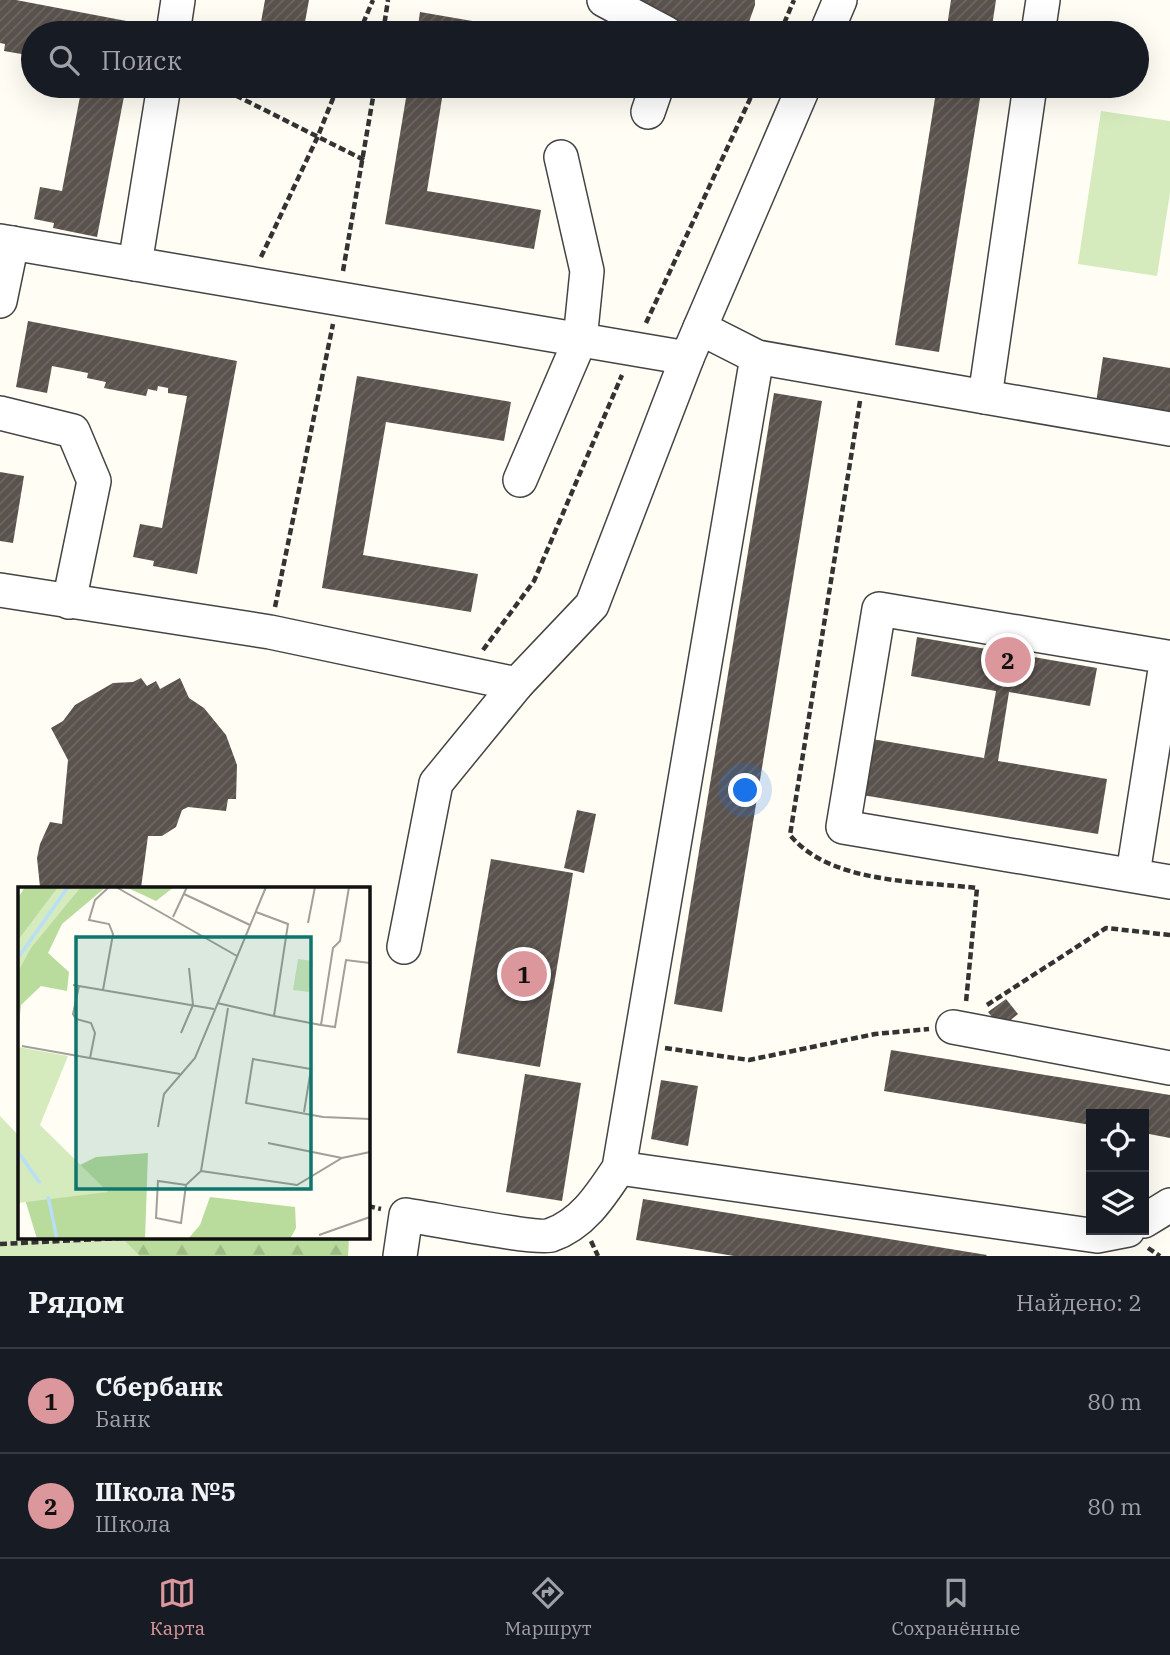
<!DOCTYPE html>
<html lang="ru">
<head>
<meta charset="utf-8">
<style>
	:root { --surface:#171b24; --page:#242831; --text:#f1f3f6; --muted:#9ea1a6; --line:#363941; --accent:#dc979c }
	body { margin:0; font-family:"IBM Plex Serif",serif; background:var(--page); color:var(--text) }
	.controls { position:absolute; right:21px; bottom:21px; display:grid; overflow:hidden; border-radius:0px; box-shadow:0 7px 28px #0002 }
	.controls button { width:63px; height:63px; display:grid; place-items:center; padding:0; border:0; border-bottom:2px solid var(--line); background:var(--surface); color:var(--text); font:35px sans-serif }
	.you { position:absolute; left:746px; top:791px; width:24px; height:24px; margin:-18px; border:5px solid #fff; border-radius:50%; background:#1a73e8; box-shadow:0 0 0 10px #1a73e833 }
	.badge { display:grid; place-items:center; width:46px; height:46px; border-radius:50%; background:var(--accent); color:#111; font-size:23px; font-weight:700 }
	.pin { position:absolute; translate:-50% -50%; border:4px solid #fff; box-shadow:0 2px 7px #0006 }
	.list { margin:0; padding:0; list-style:none }
	h2 { display:flex; justify-content:space-between; align-items:center; height:91px; margin:0; padding:0 28px; font-size:30px }
	h2 small { font-size:23px; font-weight:400; color:var(--muted) }
	.list li { display:grid; grid-template-columns:46px 1fr auto; gap:21px; align-items:center; box-sizing:border-box; height:105px; padding:0 28px; border-top:2px solid var(--line) }
	.list b { display:block; font-size:26px; white-space:nowrap }
	.list p { margin:0; font-size:23px; white-space:nowrap; color:var(--muted) }
	.list em { font-size:23px; font-style:normal; color:var(--muted) }
	.icon { flex:none; width:38px; height:38px; fill:none; stroke:currentColor; stroke-width:2; stroke-linecap:round; stroke-linejoin:round }
	.map { position:relative; flex:none; width:1170px; height:1256px; overflow:hidden }
	.search { position:absolute; background:var(--surface); box-shadow:0 7px 28px #0002; left:21px; right:21px; top:21px; height:77px; display:flex; align-items:center; gap:18px; box-sizing:border-box; padding:0 24px; border-radius:38px; color:var(--muted); font-size:26px }
	.sheet { height:301px; background:var(--surface) }
	nav { display:flex; justify-content:space-around; align-items:center; box-sizing:border-box; height:98px; border-top:2px solid var(--line); background:var(--surface); font-size:19px; color:var(--muted) }
	nav a { display:grid; justify-items:center; gap:4px }
	nav .on { color:var(--accent) }
	.map>svg:first-child { display:block }
	.forest { fill:url(#forest-firs) }
	.park { fill:#d5ebbd }
	.building { fill:url(#building-hatch) }
	.lines { fill:none; stroke-linecap:round; stroke-linejoin:round }
	.minor-casing { stroke:#444; stroke-width:36 }
	.path { stroke:#333; stroke-width:4.5; stroke-dasharray:7 3.5; stroke-linecap:butt }
	.minor { stroke:#fff; stroke-width:33 }
	.inset-river { fill:none; stroke:#b9dff7; stroke-width:3.5 }
	.inset-road { fill:none; stroke:#a09f99; stroke-width:2 }
	.view { fill:#0f766e; fill-opacity:0.15; stroke:#0f766e; stroke-width:3.5 }
	.inset-edge { fill:none; stroke:#111; stroke-width:3.5 }
</style>
</head>
<body>
<div class="map">
<svg width="1170" height="1256" viewBox="0 0 1170 1256">
	<defs>
		<pattern id="forest-firs" width="22" height="20" patternUnits="userSpaceOnUse" patternTransform="scale(1.75)"><rect width="22" height="20" fill="#b9db9c"/><path d="M5 1l3.5 6h-7zM16 11l3.5 6h-7z" fill="#9ebb85"/></pattern>
		<pattern id="building-hatch" width="6" height="6" patternUnits="userSpaceOnUse" patternTransform="scale(1.75)"><rect width="6" height="6" fill="#5a524d"/><path d="M-1 1l2-2M0 6l6-6M5 7l2-2" fill="none" stroke="#6d6662"/></pattern>
	</defs>
	<rect width="100%" height="100%" fill="#fffdf4"/>
	<polygon class="forest" points="0,1140 19,1237 349,1237 348,1256 0,1256"/>
	<g class="park">
		<polygon points="1101,111 1170,121 1170,193 1157,276 1078,264"/>
		<polygon points="0,1116 19,1136 19,1237 121,1237 140,1256 0,1256"/>
	</g>
	<g class="building">
		<polygon points="0,0 16,0 137,23 135,33 33,33 33,56 4,51 5,44 0,43"/>
		<polygon points="265,0 309,0 303,33 259,33"/>
		<polygon points="638,0 755,0 755,5 749,22 739,33 679,33 661,10"/>
		<polygon points="951,0 996,0 991,33 946,33"/>
		<polygon points="420,12 537,32 537,33 417,33"/>
		<polygon points="82,86 126,86 97,237 53,228 54,223 34,219 40,187 62,191"/>
		<polygon points="408,86 444,86 427,191 541,210 534,249 385,224"/>
		<polygon points="937,86 982,86 939,352 895,345"/>
		<polygon points="28,321 237,361 197,574 153,566 154,561 133,557 140,524 162,528 187,396 168,393 168,388 158,386 157,391 148,389 146,396 104,388 106,382 87,378 88,373 52,366 47,393 16,387"/>
		<polygon points="1103,357 1170,368 1170,421 1095,409"/>
		<polygon points="357,376 511,402 504,441 386,422 363,555 478,574 471,612 322,588"/>
		<polygon points="774,393 822,401 722,1012 674,1004"/>
		<polygon points="0,472 24,476 13,543 0,541"/>
		<polygon points="917,637 1097,668 1090,706 1009,692 998,761 1107,779 1098,834 862,795 872,739 984,758 996,691 911,676"/>
		<polygon points="141,678 147,686 156,681 160,689 180,678 189,698 204,708 226,735 237,765 236,799 228,799 226,811 188,807 182,810 176,827 162,836 148,836 141,888 40,887 37,858 40,844 50,822 62,824 68,760 51,728 63,721 75,705 113,683 133,682"/>
		<polygon points="577,810 596,814 584,873 564,868"/>
		<polygon points="491,859 573,873 540,1067 457,1053"/>
		<polygon points="1006,999 1018,1014 1001,1028 988,1012"/>
		<polygon points="891,1050 1170,1095 1170,1138 1144,1133 1144,1114 1091,1114 1091,1125 884,1091"/>
		<polygon points="525,1074 581,1083 562,1201 506,1192"/>
		<polygon points="661,1080 698,1086 688,1146 651,1139"/>
		<polygon points="643,1199 987,1255 986,1256 734,1256 636,1240"/>
	</g>
	<g class="lines">
		<g class="minor-casing">
			<g id="minor">
				<polyline points="604,0 666,33"/>
				<polyline points="173,33 178,0"/>
				<polyline points="826,33 840,0"/>
				<polyline points="1038,33 1043,0"/>
				<polyline points="648,112 657,86"/>
				<polyline points="0,241 687,358"/>
				<polyline points="135,264 164,86"/>
				<polyline points="0,301 12,243"/>
				<polyline points="700,328 757,357 985,397 1030,86"/>
				<polyline points="985,397 1170,429"/>
				<polyline points="0,413 73,431 94,481 69,602"/>
				<polyline points="520,480 580,340 587,271 561,157"/>
				<polyline points="0,590 270,632 517,684"/>
				<polyline points="1133,874 1167,657 879,609 843,827 1170,882"/>
				<polyline points="404,947 436,783 517,684 592,605 687,358 804,86"/>
				<polyline points="953,1027 1170,1068"/>
				<polyline points="619,1168 1097,1236 1128,1230"/>
				<polyline points="1144,1221 1170,1205"/>
				<path d="M400,1256L406,1215C428,1218 538,1240 551,1235C583,1224 601,1195 619,1168L757,357"/>
			</g>
		</g>
		<g class="path">
			<polyline points="218,33 220,22"/>
			<polyline points="359,33 373,0"/>
			<polyline points="383,33 388,0"/>
			<polyline points="780,33 794,0"/>
			<polyline points="217,86 364,160"/>
			<polyline points="261,257 318,136 338,86"/>
			<polyline points="343,271 375,86"/>
			<polyline points="646,323 756,86"/>
			<path d="M860,401L790,835C830,884 918,881 977,888L966,1002"/>
			<polyline points="275,607 333,324"/>
			<polyline points="483,650 534,581 622,375"/>
			<polyline points="987,1005 1106,928 1170,935"/>
			<polyline points="665,1048 749,1060 875,1034 929,1029"/>
			<polyline points="368,1206 381,1209"/>
			<polyline points="591,1241 598,1256"/>
			<polyline points="0,1244 141,1237"/>
			<polyline points="1148,1248 1160,1256"/>
		</g>
		<use href="#minor" class="minor"/>
	</g>
	<g transform="translate(18 887)">
		<rect width="352" height="352" fill="#fffdf4"/>
		<path d="M7,0H88L44,37L30,66L51,85L49,104L23,99L3,118L0,147V11ZM108,0H156L138,14ZM0,248L60,279L78,270L130,266L127,352H19L3,299ZM192,310L277,320L278,341L272,352H170L182,338Z" fill="#b9db9c"/>
		<path d="M40,0H63L13,61L0,85V53Z" fill="#d5ebbd"/>
		<path d="M280,72L295,74L291,105L275,103ZM0,160L50,169L22,238L90,305L0,316Z" fill="#d5ebbd"/>
		<path class="inset-river" d="M0,71L50,0M0,265L22,296M30,309L39,352"/>
		<path class="inset-road" d="M98,0L219,69M166,7L232,38M155,30L169,0M290,36L297,0M55,98L196,122M61,99L55,127L58,132L73,136L77,146L72,171M85,103L95,47L91,37L71,33L77,13L91,0M199,116L256,129L270,37L238,25M256,129L303,138L315,61L322,54L331,0M303,138L317,140L328,73L352,76M163,146L175,118L171,81M4,159L162,187M286,225L293,182L235,172L228,216L305,230L352,232M140,240L146,207L177,171L248,0M250,256L324,271M183,284L279,298L324,271L352,265M168,298L163,336L138,331L140,294L168,298L183,284L210,121M301,348L352,330"/>
		<path class="view" d="M58,50H293V302H58Z"/>
		<rect width="352" height="352" class="inset-edge"/>
	</g>
</svg>
<div class="controls">
<button><svg class="icon" aria-label="locate" viewBox="0 0 24 24"><circle cx="12" cy="12" r="6"/><path d="M12 2v4M12 18v4M2 12h4M18 12h4"/></svg></button>
<button><svg class="icon" aria-label="layers" viewBox="0 0 24 24"><path d="M12 4l9 5-9 5-9-5zM3 14l9 5 9-5"/></svg></button>
</div>
<div class="you"></div>
<div class="pin badge" style="left:524px;top:974px">1</div>
<div class="pin badge" style="left:1008px;top:660px">2</div>
<div class="search"><svg class="icon" aria-label="search" viewBox="0 0 24 24"><circle cx="10" cy="10" r="6"/><path d="M15 15l6 6"/></svg>Поиск</div>
</div>
<section class="sheet">
<h2>Рядом<small>Найдено: 2</small></h2>
<ul class="list">
<li><span class="badge">1</span><div><b>Сбербанк</b><p>Банк</p></div><em>80 m</em></li>
<li><span class="badge">2</span><div><b>Школа №5</b><p>Школа</p></div><em>80 m</em></li>
</ul>
</section>
<nav>
<a class="on"><svg class="icon" aria-label="map" viewBox="0 0 24 24"><path d="M3 6l6-2 6 2 6-2v14l-6 2-6-2-6 2zM9 4v14M15 6v14"/></svg>Карта</a>
<a><svg class="icon" aria-label="directions" viewBox="0 0 24 24"><path d="M12 3l9 9-9 9-9-9zM9 14v-3h6M13 9l2 2-2 2"/></svg>Маршрут</a>
<a><svg class="icon" aria-label="saved" viewBox="0 0 24 24"><path d="M7 4h10v16l-5-4-5 4z"/></svg>Сохранённые</a>
</nav>
</body>
</html>
